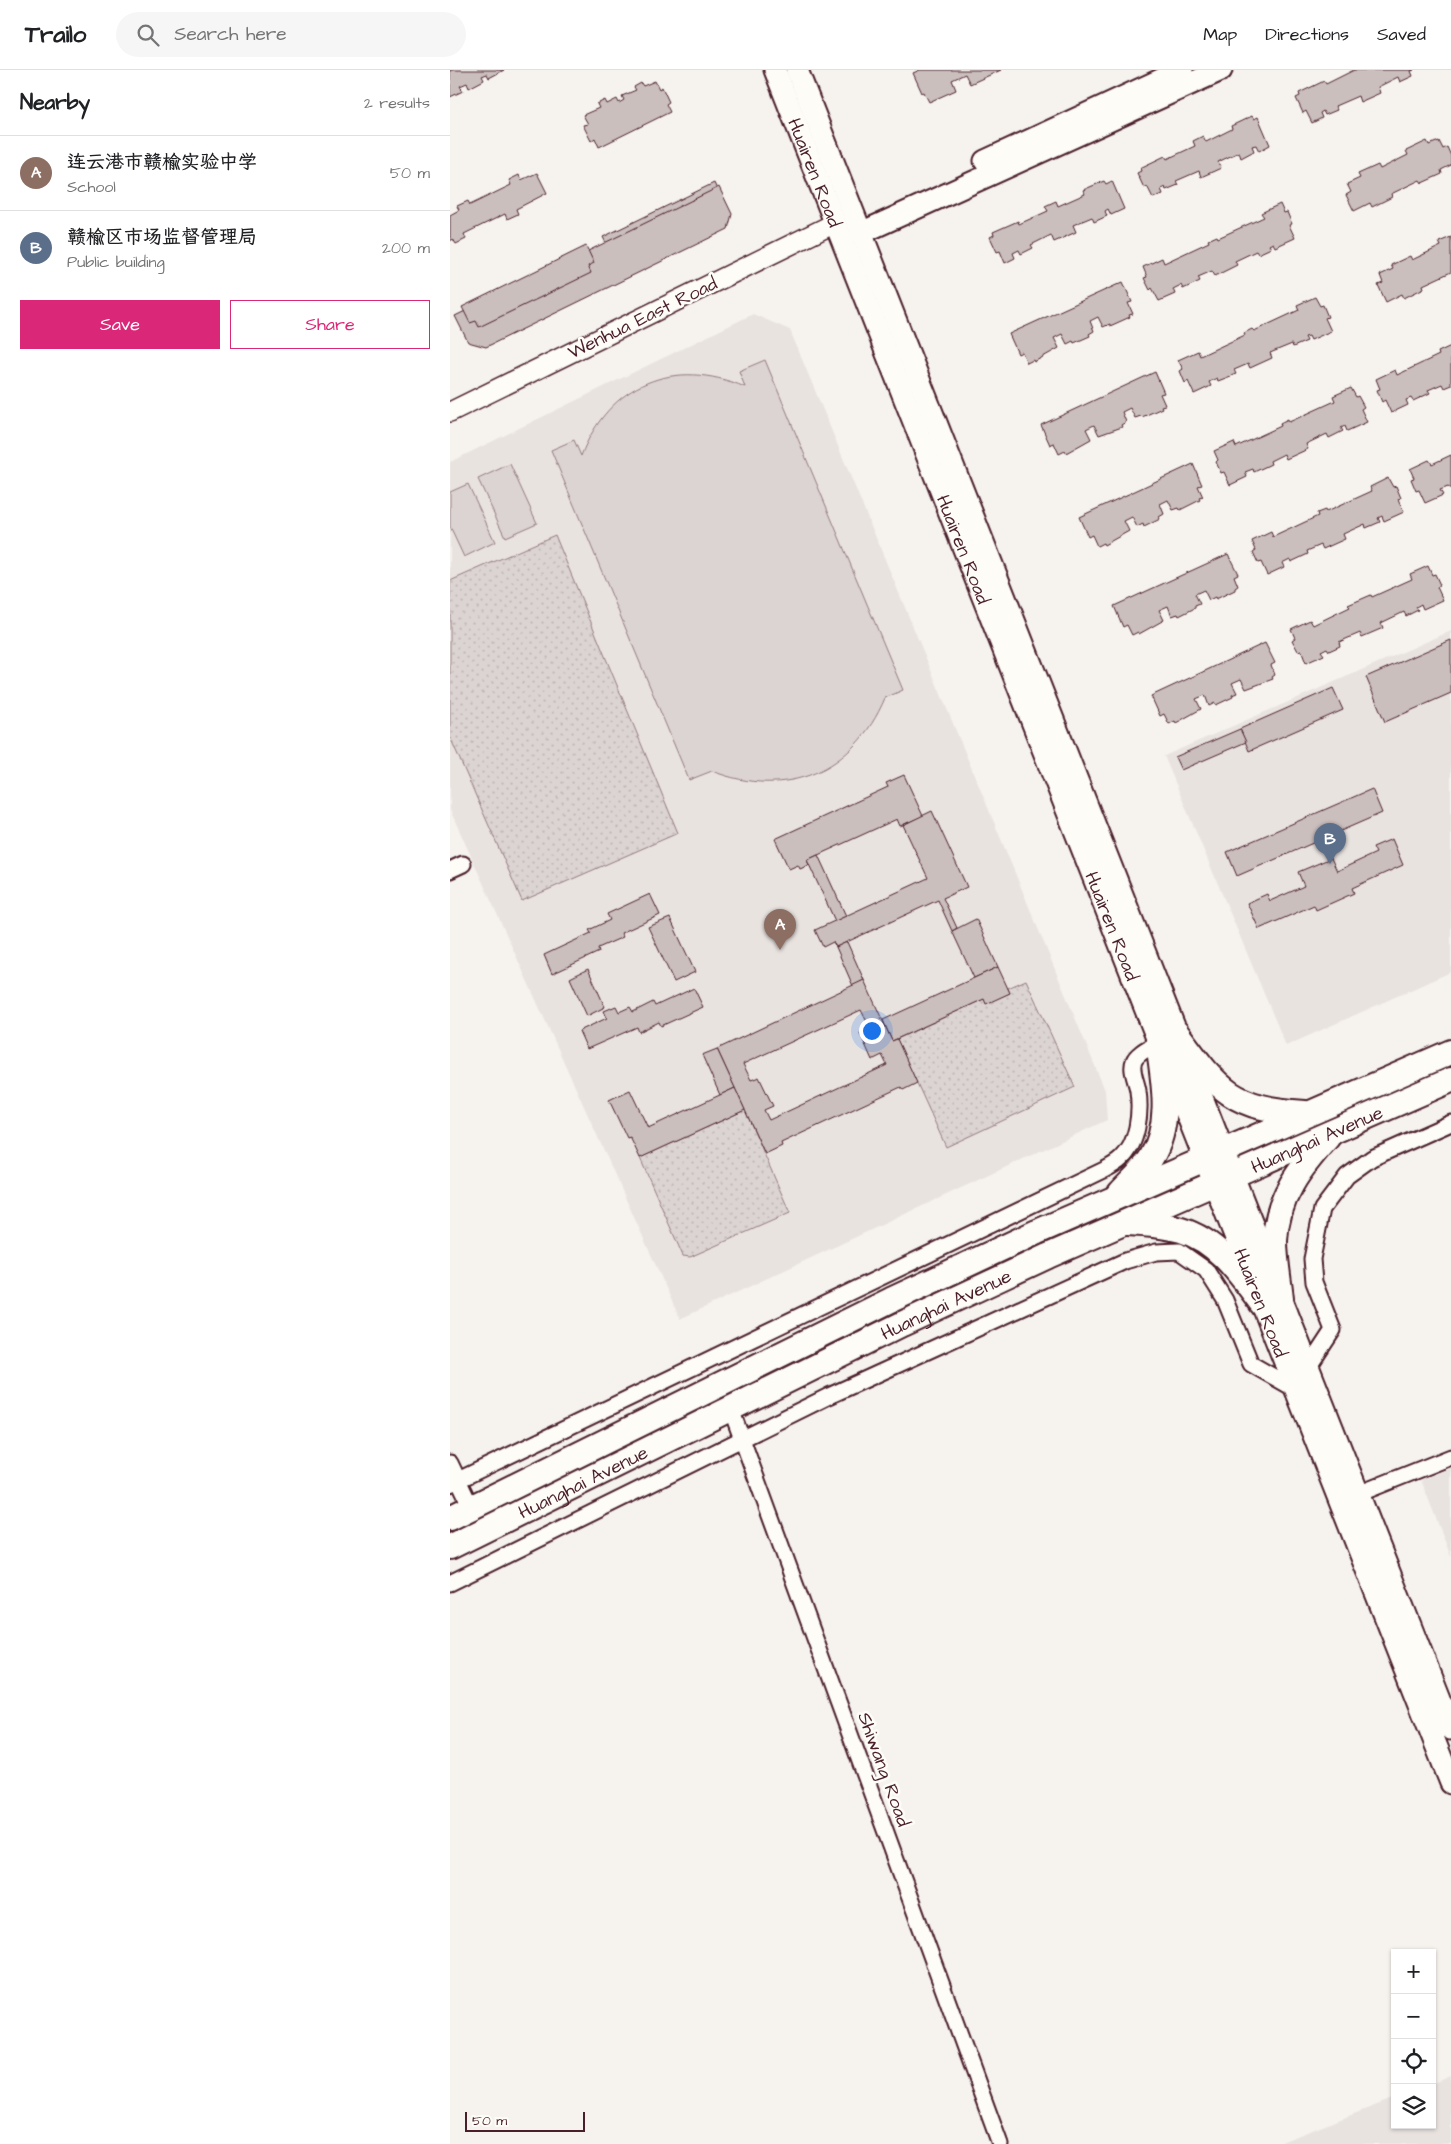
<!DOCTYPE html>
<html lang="en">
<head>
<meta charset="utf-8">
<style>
	:root { --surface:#fff; --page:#f6f6f6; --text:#202124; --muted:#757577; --line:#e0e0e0; --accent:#db2777 }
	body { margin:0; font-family:"Architects Daughter","LXGW WenKai TC",sans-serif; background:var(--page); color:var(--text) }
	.controls { position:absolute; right:15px; bottom:15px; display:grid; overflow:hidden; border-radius:0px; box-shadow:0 1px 4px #0004 }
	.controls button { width:45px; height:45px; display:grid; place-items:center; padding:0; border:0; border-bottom:1px solid var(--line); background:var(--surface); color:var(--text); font:25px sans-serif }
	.scale { position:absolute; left:15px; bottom:12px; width:120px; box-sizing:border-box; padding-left:5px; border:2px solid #4a1f2b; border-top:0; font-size:14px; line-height:18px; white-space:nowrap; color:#4a1f2b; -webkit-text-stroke:4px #fdfcf7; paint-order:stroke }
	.you { position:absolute; left:421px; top:960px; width:18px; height:18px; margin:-12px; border:4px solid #fff; border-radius:50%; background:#1a73e8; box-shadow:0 0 0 8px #1a73e833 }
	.badge { display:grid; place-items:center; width:32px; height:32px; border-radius:50%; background:var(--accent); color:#fff; font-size:16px; font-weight:700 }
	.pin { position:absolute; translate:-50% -41px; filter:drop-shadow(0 1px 2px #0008) }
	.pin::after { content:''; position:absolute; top:26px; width:18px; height:15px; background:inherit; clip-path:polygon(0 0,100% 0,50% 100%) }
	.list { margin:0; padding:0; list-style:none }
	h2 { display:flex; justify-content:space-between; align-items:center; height:65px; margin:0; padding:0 20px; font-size:21px }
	h2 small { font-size:16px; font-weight:400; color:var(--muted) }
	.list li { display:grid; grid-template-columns:32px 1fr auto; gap:15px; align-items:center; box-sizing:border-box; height:75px; padding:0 20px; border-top:1px solid var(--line) }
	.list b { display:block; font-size:19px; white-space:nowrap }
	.list p { margin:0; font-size:16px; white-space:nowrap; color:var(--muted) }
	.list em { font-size:16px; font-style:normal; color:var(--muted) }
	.actions { display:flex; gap:10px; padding:15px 20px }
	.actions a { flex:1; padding:11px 0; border:1px solid var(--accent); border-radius:0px; text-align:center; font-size:18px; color:var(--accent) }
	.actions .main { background:var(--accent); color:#fff }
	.icon { flex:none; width:28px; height:28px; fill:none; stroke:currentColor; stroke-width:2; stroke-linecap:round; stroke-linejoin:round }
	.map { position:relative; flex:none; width:1001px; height:2074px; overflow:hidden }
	header { display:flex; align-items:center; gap:30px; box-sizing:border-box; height:70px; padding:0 25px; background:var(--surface); border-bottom:1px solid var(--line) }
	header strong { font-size:24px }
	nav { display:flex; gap:28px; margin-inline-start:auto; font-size:18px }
	.search { width:350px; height:45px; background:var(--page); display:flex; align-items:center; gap:12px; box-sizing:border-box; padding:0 18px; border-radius:28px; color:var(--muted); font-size:19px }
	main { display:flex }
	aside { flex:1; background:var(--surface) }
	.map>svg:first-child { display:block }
	.built { fill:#e9e3e0 }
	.grass { fill:url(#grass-dots); stroke:#937a7e }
	.pitch { fill:#dcd4d2; stroke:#937a7e }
	.building { fill:#cbbfbe; stroke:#4a1f2b; fill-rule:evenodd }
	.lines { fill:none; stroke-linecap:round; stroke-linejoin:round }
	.minor-casing { stroke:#4a1f2b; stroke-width:19 }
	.tertiary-casing { stroke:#4a1f2b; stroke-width:22 }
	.secondary-casing { stroke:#4a1f2b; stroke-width:25 }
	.primary-casing { stroke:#4a1f2b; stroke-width:28 }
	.minor { stroke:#fdfcf7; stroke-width:15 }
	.tertiary { stroke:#fdfcf7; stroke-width:19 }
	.secondary { stroke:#fdfcf7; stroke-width:21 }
	.primary { stroke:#fdfcf7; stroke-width:24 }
	.labels { text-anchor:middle; stroke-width:5; stroke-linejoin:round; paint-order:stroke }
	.street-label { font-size:19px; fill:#4a1f2b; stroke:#fdfcf7 }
</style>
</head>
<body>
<header>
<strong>Trailo</strong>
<div class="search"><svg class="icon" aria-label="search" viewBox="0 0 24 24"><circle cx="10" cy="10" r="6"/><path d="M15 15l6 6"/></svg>Search here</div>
<nav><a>Map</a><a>Directions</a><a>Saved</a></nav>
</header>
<main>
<aside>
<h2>Nearby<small>2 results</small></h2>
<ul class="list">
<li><span class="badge" style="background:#8d6e63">A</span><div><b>连云港市赣榆实验中学</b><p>School</p></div><em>50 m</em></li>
<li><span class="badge" style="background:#5c6f8a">B</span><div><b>赣榆区市场监督管理局</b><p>Public building</p></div><em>200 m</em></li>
</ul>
<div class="actions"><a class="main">Save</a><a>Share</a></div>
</aside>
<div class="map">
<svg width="1001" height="2074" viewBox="0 0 1001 2074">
	<defs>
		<pattern id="grass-dots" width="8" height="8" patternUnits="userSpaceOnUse" patternTransform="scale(1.25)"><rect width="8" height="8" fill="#dcd4d2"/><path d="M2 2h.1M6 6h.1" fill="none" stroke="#beb6b4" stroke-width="1.8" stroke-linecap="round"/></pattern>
	</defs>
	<rect width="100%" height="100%" fill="#f6f3ef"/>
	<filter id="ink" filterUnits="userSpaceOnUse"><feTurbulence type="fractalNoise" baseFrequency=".02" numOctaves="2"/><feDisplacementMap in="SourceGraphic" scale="10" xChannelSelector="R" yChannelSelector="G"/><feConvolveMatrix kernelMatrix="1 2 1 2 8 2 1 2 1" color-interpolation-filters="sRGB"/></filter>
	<g filter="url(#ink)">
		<g class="built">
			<polygon points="303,244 340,260 655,1020 657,1050 230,1249 0,740 0,392"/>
			<polygon points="1001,561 1001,902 836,976 714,686"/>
			<polygon points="1001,1398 1001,1487 971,1410"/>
			<polygon points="1001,2006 1001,2074 826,2074 945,2028 945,2055 982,2055 982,2014"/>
		</g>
		<g class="grass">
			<polygon points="105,465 228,763 72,831 0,667 0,511"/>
			<polygon points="576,910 625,1017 496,1077 447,969 534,929 536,933 560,923 558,918"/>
			<polygon points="295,1040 340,1143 240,1187 233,1186 190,1088"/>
		</g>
		<g class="pitch">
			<path d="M315,290L453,620L435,628C404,702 336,730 262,701L239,710L101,380L124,370L131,386C159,313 224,287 295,317L289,301Z"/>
			<polygon points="60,394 87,453 55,467 28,409"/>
			<polygon points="18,414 45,472 14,487 0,457 0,422"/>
		</g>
		<g class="building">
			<polygon points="0,0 54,0 39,8 37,4 32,6 34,10 19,18 17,13 10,16 13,21 0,27"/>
			<polygon points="470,0 551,0 520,14 515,4 502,10 506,20 479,32 474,22 472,23 463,3"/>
			<polygon points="904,0 964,0 961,1 963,6 950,12 948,7 928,17 930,23 910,32 908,26 885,36 887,40 875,45 873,41 870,43 872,48 862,53 856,41 853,43 846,28 850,26 849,23 874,11 876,14"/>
			<polygon points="205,11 209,19 212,17 219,32 216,34 220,42 149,77 145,68 141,71 133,55 138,54 133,45 149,38 147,34 155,30 157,34 167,29 169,33 174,30 172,26 186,20 184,17 191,13 193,16"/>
			<polygon points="802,46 804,49 808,47 820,75 809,81 806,75 802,76 804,81 791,88 789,82 768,92 771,98 751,107 749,101 726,111 728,115 716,120 715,117 711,119 713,124 703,128 697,116 694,118 687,103 691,101 690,98 715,86 717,89 745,76 743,71 753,66 756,72 782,59 781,56"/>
			<polygon points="977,71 979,75 989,71 993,79 997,77 1001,86 1001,95 991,100 992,104 972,113 970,110 941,124 942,127 922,137 920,133 904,141 896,125 901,122 897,114 910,108 908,104 928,95 930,99 958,85 956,81"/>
			<polygon points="87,103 97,123 66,139 68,144 57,149 55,144 14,164 16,169 6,174 3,169 0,171 0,145 9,140 7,136 18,131 20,135 61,115 59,110 69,105 71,110"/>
			<polygon points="654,111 656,114 662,111 674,139 661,145 658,139 655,141 657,146 644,152 642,147 623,155 626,162 604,172 601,165 581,175 583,178 571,184 569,180 563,183 565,188 555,193 550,181 547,182 540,167 544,165 543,162 568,151 569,154 598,141 595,136 606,131 608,136 635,124 633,120"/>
			<polygon points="264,113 275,137 165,191 153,167"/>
			<polygon points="269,117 282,144 278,159 36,277 18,272 5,246"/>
			<polygon points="830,134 834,143 837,142 842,154 839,155 845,168 825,177 823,173 819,175 821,178 808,184 806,181 785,191 787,195 765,206 762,201 748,207 750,211 733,219 731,215 723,219 725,224 709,231 702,218 700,220 694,208 697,207 693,197 712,188 714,193 759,172 758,170 767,166 768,168 814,147 811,143"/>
			<polygon points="1001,167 1001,202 973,215 974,218 954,228 952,224 936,232 928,215 933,213 930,205 943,199 941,195 960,186 962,190 991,176 989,172"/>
			<polygon points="136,176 144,193 138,196 141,203 29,257 26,251 20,253 12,237"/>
			<polygon points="673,212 682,232 678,233 683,244 679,245 680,247 660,256 660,254 653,257 648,247 640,251 644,261 639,264 640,266 624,273 623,271 617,274 612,264 604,268 609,278 584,292 583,290 577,293 572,282 568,284 559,264"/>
			<polygon points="865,227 870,236 873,235 878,247 875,248 881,261 861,270 859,266 855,267 857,271 843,277 842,274 820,283 822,288 800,298 798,294 784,300 786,304 768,311 767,308 759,312 761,316 744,324 738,311 735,313 730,301 733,299 728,290 748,281 750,286 795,265 794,263 802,259 804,261 849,240 847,235"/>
			<polygon points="1001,276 1001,315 994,318 992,314 978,320 980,323 963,331 961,328 956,330 958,335 941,343 935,330 932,332 927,320 930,319 926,309 945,300 947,305 989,285 988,282"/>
			<polygon points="705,302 714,323 710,324 715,335 711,336 712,338 692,347 691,346 685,348 680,338 672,342 676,352 671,355 672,357 649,365 644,355 636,359 641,369 616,383 615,381 609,384 604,373 600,375 591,355"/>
			<polygon points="901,318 906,327 908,326 914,337 911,339 917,352 897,361 895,356 891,358 893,361 879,368 877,364 856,374 858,379 836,389 834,384 820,391 821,394 804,402 803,399 795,402 797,407 780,415 774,402 771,403 766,392 768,390 764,381 784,372 786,377 831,356 830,353 838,349 839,352 885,331 883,326"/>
			<polygon points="1001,385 1001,419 998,417 990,420 993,425 975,433 969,420 966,421 961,409 964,408 960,399 979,390 982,394"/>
			<polygon points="743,394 752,415 748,416 753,427 749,428 750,430 730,440 729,438 723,440 718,430 710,434 714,444 709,447 710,449 694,457 693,454 687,457 682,447 674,451 679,461 654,475 653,473 647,476 642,465 638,467 629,447"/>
			<polygon points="938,408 943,417 946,416 951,428 948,429 954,442 934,451 932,446 928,448 930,452 916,458 915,454 893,464 895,469 873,479 871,475 857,481 858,484 841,492 840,489 832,493 834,497 817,505 811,492 808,493 803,482 806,480 802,471 821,462 823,467 868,446 867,443 875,440 876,442 922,421 920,417"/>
			<polygon points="778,484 788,504 784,506 788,516 785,518 785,520 766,529 765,527 759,530 754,520 745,524 750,534 745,536 745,538 729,546 728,544 722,546 718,536 709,540 714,550 689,564 688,562 682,565 677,555 673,557 664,536"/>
			<polygon points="978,496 982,505 985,504 990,515 987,517 993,530 973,539 971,534 966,537 968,540 956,546 954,542 931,553 933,558 912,567 910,563 889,572 890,576 879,581 877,578 871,581 874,585 856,593 851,580 848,581 842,570 845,568 841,559 860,550 863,555 900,537 898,535 921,525 922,527 962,509 960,504"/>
			<polygon points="1001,570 1001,623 935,652 916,607"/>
			<polygon points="815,573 825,593 821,595 825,605 822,607 823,609 796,619 791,609 782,613 787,623 782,625 783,627 766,635 765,633 759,636 755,625 746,629 751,639 726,653 725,651 719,654 714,644 710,646 701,626"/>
			<polygon points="883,618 893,640 799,681 790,659"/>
			<polygon points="790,659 796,672 731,700 725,687"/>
			<polygon points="454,705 473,746 450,756 447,749 357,790 359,795 350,799 348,795 339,799 325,769 438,717 436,713"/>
			<polygon points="922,719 932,743 787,806 777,782"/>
			<polygon points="482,741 517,817 493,828 507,858 502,861 488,830 386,877 383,872 373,877 365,860 478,808 453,755"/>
			<polygon points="942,769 953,795 902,818 904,823 866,840 864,835 809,859 797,833 817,824 820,831 854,816 848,802 881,788 887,801 926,783 923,777"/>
			<polygon points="368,785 396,846 385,851 357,790"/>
			<polygon points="200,824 210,845 171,863 173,867 148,878 149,882 102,904 94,885 141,863 139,860 160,850 157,844"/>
			<polygon points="220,848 245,902 224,912 198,857"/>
			<polygon points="526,849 548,897 524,908 502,861"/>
			<polygon points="397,872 414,910 403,916 386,877"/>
			<polygon points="548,897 560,923 536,934 534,929 442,971 433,950"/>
			<polygon points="138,899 155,937 137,946 120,908"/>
			<path d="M414,910L442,971L447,969L467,1013L453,1020L451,1017L331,1073L332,1076L315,1084L267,979ZM411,940L420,958L410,963L422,990L432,985L437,995L319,1050L314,1040L323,1036L309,1007L301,1010L293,994Z"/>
			<polygon points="244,918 253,937 211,956 209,952 189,962 187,957 137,979 129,961 157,948 154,941 166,936 169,942 180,937 183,942 203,932 205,936"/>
			<polygon points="267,979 285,1018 270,1025 252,985"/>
			<polygon points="285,1018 295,1040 190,1088 180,1067 177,1068 159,1030 180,1020 198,1058"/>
		</g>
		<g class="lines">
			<g class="minor-casing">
				<g id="minor">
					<polyline points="0,800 13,794"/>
					<polyline points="858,1298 883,1260 864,1212 862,1189 872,1139 897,1106 922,1088 1001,1053"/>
					<polyline points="281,1339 550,2074"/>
					<polyline points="0,1393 21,1437"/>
					<path d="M0,1414L654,1100C660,1097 666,1094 671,1089C688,1074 691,1042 688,1021C687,1012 680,1000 684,991C687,983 701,977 708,972"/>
					<polyline points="908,1424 1001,1387"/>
					<polyline points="0,1513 379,1326 675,1191 706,1182 729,1181 756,1200 775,1230 801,1294 845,1319"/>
				</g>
			</g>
			<g class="tertiary-casing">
				<polyline id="tertiary" points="0,342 385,153"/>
			</g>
			<g class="secondary-casing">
				<g id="secondary">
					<path id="s1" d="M325,0L1001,1713"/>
					<polyline points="347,0 1001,1659"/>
					<polyline points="535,91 732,0"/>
					<polyline points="411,163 771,0"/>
				</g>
			</g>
			<g class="primary-casing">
				<g id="primary">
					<path d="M726,962C769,1020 780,1038 855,1043"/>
					<path d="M670,1123C680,1112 693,1101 701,1088C723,1053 713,1010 708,972"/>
					<path d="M677,1153C695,1154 713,1155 731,1160C768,1171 790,1204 812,1234"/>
					<path d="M831,1229C829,1210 825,1190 825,1171C826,1128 851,1097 878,1067"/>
					<polyline points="0,1448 441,1230 587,1162 1001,982"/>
					<path id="s2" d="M0,1477L452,1254L598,1186L1001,1010"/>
				</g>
			</g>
			<use href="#minor" class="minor"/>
			<use href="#tertiary" class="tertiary"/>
			<use href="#secondary" class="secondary"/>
			<use href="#primary" class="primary"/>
		</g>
	</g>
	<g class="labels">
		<g class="street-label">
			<text dy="7" stroke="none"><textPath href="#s1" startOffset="110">Huairen Road</textPath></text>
			<text transform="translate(192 247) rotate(-26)" y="7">Wenhua East Road</text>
			<text dy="7" stroke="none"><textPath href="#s1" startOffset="515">Huairen Road</textPath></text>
			<text dy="7" stroke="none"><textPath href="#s1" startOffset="920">Huairen Road</textPath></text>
			<text dy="7" stroke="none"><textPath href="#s2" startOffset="958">Huanghai Avenue</textPath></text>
			<text dy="7" stroke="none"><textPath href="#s1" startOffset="1325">Huairen Road</textPath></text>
			<text dy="7" stroke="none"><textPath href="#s2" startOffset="552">Huanghai Avenue</textPath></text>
			<text dy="7" stroke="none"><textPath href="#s2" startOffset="148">Huanghai Avenue</textPath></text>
			<text transform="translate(435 1699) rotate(70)" y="7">Shiwang Road</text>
		</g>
	</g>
</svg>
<div class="controls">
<button>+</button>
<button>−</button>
<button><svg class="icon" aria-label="locate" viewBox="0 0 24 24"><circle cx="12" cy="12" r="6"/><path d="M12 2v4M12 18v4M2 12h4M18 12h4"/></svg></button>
<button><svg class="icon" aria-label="layers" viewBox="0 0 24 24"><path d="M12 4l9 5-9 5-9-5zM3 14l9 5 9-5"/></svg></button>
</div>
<div class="scale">50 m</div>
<div class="you"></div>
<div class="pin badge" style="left:330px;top:880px;background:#8d6e63">A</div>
<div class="pin badge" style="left:880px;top:794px;background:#5c6f8a">B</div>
</div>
</main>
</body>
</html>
